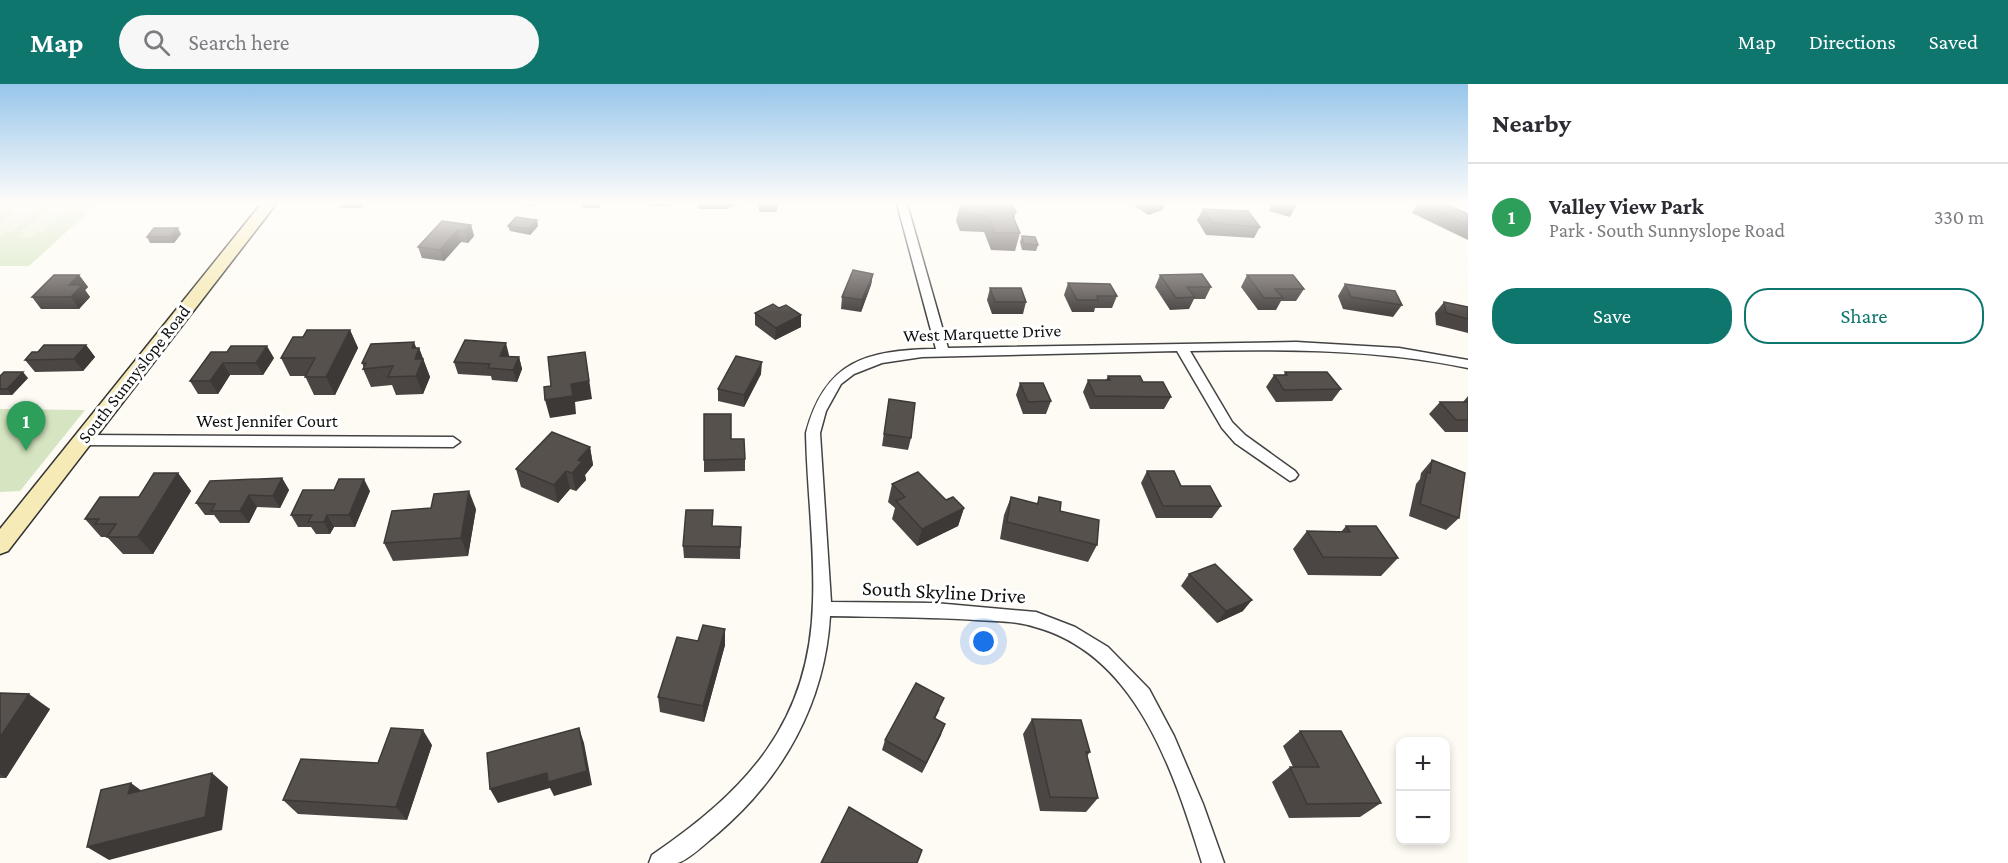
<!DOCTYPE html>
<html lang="en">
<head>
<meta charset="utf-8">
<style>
	:root { --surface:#fff; --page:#f7f7f7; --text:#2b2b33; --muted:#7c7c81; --line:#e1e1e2; --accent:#0f766e }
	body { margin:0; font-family:"Crimson Pro",serif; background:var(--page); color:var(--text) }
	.controls { position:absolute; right:18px; bottom:18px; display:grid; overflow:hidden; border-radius:12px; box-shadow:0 3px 9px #0003 }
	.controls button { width:54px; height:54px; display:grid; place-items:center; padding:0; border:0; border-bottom:2px solid var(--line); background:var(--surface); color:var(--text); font:30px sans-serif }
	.you { position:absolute; left:984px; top:558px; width:21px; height:21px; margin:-15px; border:4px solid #fff; border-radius:50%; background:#1a73e8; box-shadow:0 0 0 9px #1a73e833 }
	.badge { display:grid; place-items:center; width:39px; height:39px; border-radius:50%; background:var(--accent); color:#fff; font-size:20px; font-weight:700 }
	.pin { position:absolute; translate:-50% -50px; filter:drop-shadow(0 2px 3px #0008) }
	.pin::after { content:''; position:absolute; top:32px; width:21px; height:18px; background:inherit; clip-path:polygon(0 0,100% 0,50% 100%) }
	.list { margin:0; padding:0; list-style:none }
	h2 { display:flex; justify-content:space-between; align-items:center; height:78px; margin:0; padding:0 24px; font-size:26px }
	h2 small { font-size:20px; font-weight:400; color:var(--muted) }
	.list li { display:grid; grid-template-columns:39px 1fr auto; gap:18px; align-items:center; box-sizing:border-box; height:108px; padding:0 24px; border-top:2px solid var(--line) }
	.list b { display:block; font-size:22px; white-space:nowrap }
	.list p { margin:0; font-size:20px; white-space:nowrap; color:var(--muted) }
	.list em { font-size:20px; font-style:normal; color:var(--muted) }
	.actions { display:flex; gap:12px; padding:18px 24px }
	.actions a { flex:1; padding:14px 0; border:2px solid var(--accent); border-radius:24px; text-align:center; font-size:21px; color:var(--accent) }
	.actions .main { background:var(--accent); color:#fff }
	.icon { flex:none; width:33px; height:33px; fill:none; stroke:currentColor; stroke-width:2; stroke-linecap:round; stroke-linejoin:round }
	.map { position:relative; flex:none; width:1468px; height:779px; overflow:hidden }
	header { display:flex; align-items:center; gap:36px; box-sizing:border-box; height:84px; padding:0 30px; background:var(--accent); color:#fff }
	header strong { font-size:28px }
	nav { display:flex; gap:33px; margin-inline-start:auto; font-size:21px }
	.search { width:420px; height:54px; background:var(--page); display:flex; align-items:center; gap:15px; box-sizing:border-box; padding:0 21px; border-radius:33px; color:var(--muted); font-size:22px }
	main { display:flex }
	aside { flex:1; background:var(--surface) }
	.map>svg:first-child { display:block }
	.green { fill:#d6e5c1 }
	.pitch { fill:#e6edd2 }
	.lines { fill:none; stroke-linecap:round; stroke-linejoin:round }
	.street-casing { stroke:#434343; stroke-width:3 }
	.secondary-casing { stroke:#323232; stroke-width:3 }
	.street { fill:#fff; fill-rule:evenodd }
	.secondary { fill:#f6eab7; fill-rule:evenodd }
	.wall { fill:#4b4643 }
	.shaded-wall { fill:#3d3937 }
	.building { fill:#57514e; stroke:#3d3937; stroke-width:1.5 }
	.labels { text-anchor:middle; stroke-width:6; stroke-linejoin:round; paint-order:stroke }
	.street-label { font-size:18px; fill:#101010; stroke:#fff }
	.near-street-label { font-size:21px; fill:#101010; stroke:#fff }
</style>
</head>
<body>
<header>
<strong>Map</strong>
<div class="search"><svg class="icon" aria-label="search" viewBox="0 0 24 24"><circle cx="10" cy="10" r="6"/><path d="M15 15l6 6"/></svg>Search here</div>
<nav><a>Map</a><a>Directions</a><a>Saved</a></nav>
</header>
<main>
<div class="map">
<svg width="1468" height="779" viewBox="0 0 1468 779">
	<rect width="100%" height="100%" fill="#fefbf4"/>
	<g class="green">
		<polygon points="0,120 97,120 29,182 0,182"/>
		<polygon points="0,325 85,326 20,407 0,408"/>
	</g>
	<g class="pitch">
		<polygon points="28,120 41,120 38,123 42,123 12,148 7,148 0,153 0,139 20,123"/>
		<polygon points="58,120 70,120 67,123 71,123 42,149 37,149 32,153 19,153 24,149 20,148 49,123"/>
	</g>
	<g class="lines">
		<g class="street-casing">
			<g id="street">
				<path d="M897,120H907L948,264L1296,258L1399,264L1468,276V284C1376,265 1284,265 1190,267L1232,338L1245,351L1295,387L1298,391L1295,395L1290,397L1235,359L1222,344L1177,267L922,273L882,279L854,290L841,300L826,327L820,349L831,518L935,519L1036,528L1075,543L1108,563L1149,605L1174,652L1203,720L1224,779H1202C1174,690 1138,571 1035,543C1017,537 995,537 976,536C927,533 879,533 830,532C825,619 783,694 717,750C708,757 688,777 677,779C668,779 658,779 649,779L652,771C747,706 810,639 813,518C815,462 807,405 806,349C825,277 866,266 936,265Z"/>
				<polygon points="82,351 453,353 460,358 453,363 82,361 75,356"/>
			</g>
		</g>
		<g class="secondary-casing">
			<polygon id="secondary" points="261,120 276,120 8,467 0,470 0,445"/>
		</g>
		<use href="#street" class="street"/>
		<use href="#secondary" class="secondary"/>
	</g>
	<g class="wall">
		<polygon points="340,120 364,120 362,124 341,124"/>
		<polygon points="525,120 537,120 534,123 525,121"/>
		<polygon points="583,120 600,120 599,124 583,124"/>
		<polygon points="651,120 672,120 671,122 651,122"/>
		<polygon points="699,120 737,120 737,122 729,123 729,125 699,125"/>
		<rect x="759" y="120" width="18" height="8"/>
		<polygon points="960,120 1000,120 1016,128 1014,136 1020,149 1015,167 991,166 984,148 960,147 956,137"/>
		<polygon points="1132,120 1165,120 1162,126 1148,131"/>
		<polygon points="1266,120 1297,120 1290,133 1269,127 1271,121"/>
		<polygon points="1418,120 1447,120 1468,130 1468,156 1412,129"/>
		<polygon points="1203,125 1260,143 1254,154 1206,151 1197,136"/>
		<polygon points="537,136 538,142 530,151 510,147 508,142"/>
		<polygon points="471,141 474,152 468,159 461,158 444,177 422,174 418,163"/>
		<polygon points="181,150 174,159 150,159 147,153"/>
		<polygon points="1022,152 1038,161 1036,167 1022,166 1020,158"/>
		<polygon points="873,190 871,201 861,228 841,225 842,213"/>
		<polygon points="79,191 88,203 85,206 90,213 79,225 41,225 32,213"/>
		<polygon points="1160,191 1211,203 1205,215 1194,215 1189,225 1170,226 1155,203"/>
		<polygon points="1247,191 1304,205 1296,217 1281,217 1276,226 1258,226 1241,203"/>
		<polygon points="1068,199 1117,212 1112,224 1095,224 1094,228 1072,228 1064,211"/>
		<polygon points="1345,200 1402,221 1393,233 1343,225 1338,212"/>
		<polygon points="990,204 1026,218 1023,230 992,230 987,216"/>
		<polygon points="1444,218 1468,223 1468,249 1436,241 1435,229"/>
		<polygon points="755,229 801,243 775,256 755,241"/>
		<polygon points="350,246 358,264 335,311 314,311 305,292 290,292 281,274 303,253"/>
		<polygon points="86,261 95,273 83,287 35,288 25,276 38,268"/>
		<polygon points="417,264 419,264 430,293 423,310 396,311 392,301 371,303 363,285 364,284 362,279"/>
		<polygon points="211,268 274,274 263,291 230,291 218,310 198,310 190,297"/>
		<polygon points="509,271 508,272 519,273 522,285 517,298 492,296 491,292 458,290 454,278"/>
		<polygon points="1285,288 1341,305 1332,317 1276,318 1266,303 1274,291 1284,291"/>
		<polygon points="761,290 744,323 718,317 718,305"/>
		<polygon points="0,292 28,294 12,311 0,311"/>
		<polygon points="1108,292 1143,298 1171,313 1164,325 1090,325 1083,308 1088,296 1106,296"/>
		<polygon points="1020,299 1051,317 1046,330 1023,330 1016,311"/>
		<polygon points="1468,312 1468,348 1445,348 1429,330 1440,318 1463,318"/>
		<polygon points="889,315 911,354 908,366 882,362"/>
		<polygon points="731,355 745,375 745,387 704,388 704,376"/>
		<polygon points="590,363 593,381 585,391 586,396 576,407 570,405 558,419 521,403 516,385"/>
		<polygon points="1432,376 1459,434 1446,446 1409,432 1416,400 1420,395 1421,389"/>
		<polygon points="1147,387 1181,402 1221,422 1212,434 1156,434 1141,399"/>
		<polygon points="178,389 191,407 153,470 123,470 107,453 101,453 85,435 139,413"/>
		<polygon points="282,394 289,406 280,424 257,423 249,439 220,439 214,431 205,431 196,419"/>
		<polygon points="892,400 946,416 964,424 958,442 917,462 892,435 895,424 888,418"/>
		<polygon points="370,407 355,443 334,443 330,450 316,450 311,443 298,443 291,431"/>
		<polygon points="1011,413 1037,420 1039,413 1060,427 1097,461 1088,478 1000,455 1004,431"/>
		<polygon points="476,425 468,472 393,477 384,459"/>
		<polygon points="713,442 741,443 740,475 684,474 683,462"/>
		<polygon points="1346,442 1398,474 1381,492 1308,491 1293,465 1307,447 1341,448"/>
		<polygon points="1189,490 1243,527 1217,539 1181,502"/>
		<polygon points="725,545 725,561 704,638 660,628 658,613 698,557"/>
		<polygon points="0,609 50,625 6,694 0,694"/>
		<polygon points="940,625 935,635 941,651 922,689 882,666 885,656"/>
		<polygon points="1032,635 1090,668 1087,672 1098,714 1086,728 1040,727 1023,650"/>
		<polygon points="1300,647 1381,719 1360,733 1289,734 1272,698 1290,683 1293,683 1283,662"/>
		<polygon points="432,661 407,736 298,730 283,716 378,679"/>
	</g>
	<g class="shaded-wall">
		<polygon points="1152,120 1165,120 1162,126 1148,131"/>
		<polygon points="537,136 538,142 530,151 529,145"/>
		<polygon points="471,141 474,152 468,159 465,147"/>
		<polygon points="178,144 181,150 174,159 170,153"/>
		<polygon points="457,146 461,158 444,177 440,166"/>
		<polygon points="873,190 871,201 861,228 862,216"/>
		<polygon points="79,191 88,203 85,206 90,213 79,225 71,213 69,201"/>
		<polygon points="801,231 801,243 775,256 776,244"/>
		<polygon points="350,246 358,264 335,311 326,293"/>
		<polygon points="414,258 418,268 419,264 430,293 423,310 416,292 412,264"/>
		<polygon points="506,259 509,271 503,284 500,272"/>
		<polygon points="86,261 95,273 83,287 74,275"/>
		<polygon points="267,262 274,274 263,291 256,279"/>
		<polygon points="585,268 592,315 575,318 576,330 550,334 545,316 571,300"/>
		<polygon points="519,273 522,285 517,298 513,286"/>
		<polygon points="762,278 761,290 744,323 744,311"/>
		<polygon points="223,279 230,291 218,310 210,297"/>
		<polygon points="23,288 28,294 12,311 7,305"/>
		<polygon points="590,363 593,381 585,391 586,396 576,407 572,389 578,376"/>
		<polygon points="566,387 570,405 558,419 554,401"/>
		<polygon points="178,389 191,407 153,470 138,453"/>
		<polygon points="282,394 289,406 280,424 273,412"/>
		<polygon points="364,395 370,407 355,443 349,431"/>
		<polygon points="469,407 476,425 468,472 461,454"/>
		<polygon points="249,411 257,423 249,439 240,427"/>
		<polygon points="964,424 958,442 917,462 922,445"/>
		<polygon points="327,431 334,443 330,450 324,438"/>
		<polygon points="1252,516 1243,527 1217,539 1226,527"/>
		<polygon points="725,545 725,561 704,638 703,622"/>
		<polygon points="29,610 50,625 6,694 0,690 0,653"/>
		<polygon points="945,640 941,651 922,689 926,679"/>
		<polygon points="579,644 584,659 592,701 554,712 550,704 498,719 490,705"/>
		<polygon points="423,646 432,661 407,736 396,723"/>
		<polygon points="212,689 228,703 222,746 109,776 87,763"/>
		<polygon points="131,699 150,713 128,710"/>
	</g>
	<g class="building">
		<polygon points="960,120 1013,121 1016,128 1011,128 1020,149 995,149 988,131 963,130"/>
		<polygon points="1425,120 1447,120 1468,130 1468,141"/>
		<polygon points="1203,125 1248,127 1260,143 1212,139"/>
		<polygon points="516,133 537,136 529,145 508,142"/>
		<polygon points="442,137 471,141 465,147 457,146 440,166 418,163"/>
		<polygon points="154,144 178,144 170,153 147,153"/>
		<polygon points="1022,152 1035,153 1038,161 1024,160"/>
		<polygon points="853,186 873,190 862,216 842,213"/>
		<polygon points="1202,190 1211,203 1187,203 1195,213 1176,214 1160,191"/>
		<polygon points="54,191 79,191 69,201 82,201 71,213 32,213"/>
		<polygon points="1247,191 1293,191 1304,205 1275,205 1283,214 1264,214"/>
		<polygon points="1068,199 1110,200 1117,212 1097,212 1098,216 1077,216"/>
		<polygon points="1345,200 1395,207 1402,221 1351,213"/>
		<polygon points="990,204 1021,204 1026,218 995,218"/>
		<polygon points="1444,218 1468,223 1468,235 1446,229"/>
		<polygon points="773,220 779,224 786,221 801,231 776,244 755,229"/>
		<polygon points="307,246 350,246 326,293 305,293 315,274 281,274 293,253 303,253"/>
		<polygon points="465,256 506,259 500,272 519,273 513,286 488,284 490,280 454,278"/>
		<polygon points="414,258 412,264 419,264 415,275 423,275 416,292 388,293 393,282 363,285 366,279 362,279 371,260"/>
		<polygon points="44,261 86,261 74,275 25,276 32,268 38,268"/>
		<polygon points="231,262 267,262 256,279 223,279 210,297 190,297 211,268 227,268"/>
		<polygon points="585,268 589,297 571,300 573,312 545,316 544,303 551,302 548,273"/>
		<polygon points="736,272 762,278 744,311 718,305"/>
		<polygon points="4,288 23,288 7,305 0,305 0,292"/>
		<polygon points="1285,288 1327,288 1341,305 1284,306 1274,291 1287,291"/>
		<polygon points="1108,292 1140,292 1143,298 1163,298 1171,313 1095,312 1088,296 1110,296"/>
		<polygon points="1020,299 1043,299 1051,317 1028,318"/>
		<polygon points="889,315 915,319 911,354 884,350"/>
		<polygon points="1440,318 1468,318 1468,336 1456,336"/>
		<polygon points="704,330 731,330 731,355 744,355 745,375 704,376"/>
		<polygon points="552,348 590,363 578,376 582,378 572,389 566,387 554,401 516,385"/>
		<polygon points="1432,376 1465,389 1459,434 1420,420 1427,388 1430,389"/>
		<polygon points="1147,387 1174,387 1181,402 1210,402 1221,422 1163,422"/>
		<polygon points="918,388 946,416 953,413 964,424 922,445 896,417 905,413 892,400"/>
		<polygon points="154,389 178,389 138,453 107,453 116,440 95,440 99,435 85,435 100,413 139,413"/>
		<polygon points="282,394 273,412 249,411 240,427 211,427 215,420 196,419 210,397"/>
		<polygon points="339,395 364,395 349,431 327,431 324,438 308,438 312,431 291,431 303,406 334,406"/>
		<polygon points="469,407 461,454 384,459 392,427 431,424 434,410"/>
		<polygon points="1011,413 1038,420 1039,413 1061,418 1060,427 1099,436 1097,461 1007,438"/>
		<polygon points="686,426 713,426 712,442 741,443 740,463 683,462"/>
		<polygon points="1346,442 1376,442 1398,474 1323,473 1307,447 1350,448"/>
		<polygon points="1215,480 1252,516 1226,527 1189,490"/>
		<polygon points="703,541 725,545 703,622 658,613 677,553 698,557"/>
		<polygon points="916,599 944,614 934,634 945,640 926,679 885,656"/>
		<polygon points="0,609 29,610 0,653"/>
		<polygon points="1032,635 1081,636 1090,668 1086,668 1098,714 1050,713"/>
		<polygon points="391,644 423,646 396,723 283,716 301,675 378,679"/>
		<polygon points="579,644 587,687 548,698 547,689 490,705 487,669"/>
		<polygon points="1300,647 1341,647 1381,719 1307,720 1290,683 1319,683"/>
		<polygon points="212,689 205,733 87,763 101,706 131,699 128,710"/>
		<polygon points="849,723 922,766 917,779 821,779"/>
	</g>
	<linearGradient id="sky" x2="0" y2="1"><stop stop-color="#97c6eb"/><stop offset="0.52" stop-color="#fffdfa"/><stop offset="1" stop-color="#fffdfa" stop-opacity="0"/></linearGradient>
	<rect width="1468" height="229" fill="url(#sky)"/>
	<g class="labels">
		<g class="street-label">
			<text transform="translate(982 249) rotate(-2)" y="6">West Marquette Drive</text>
			<text transform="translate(134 290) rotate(-52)" y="6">South Sunnyslope Road</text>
			<text x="267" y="343">West Jennifer Court</text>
		</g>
		<g class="near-street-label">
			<text transform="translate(944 508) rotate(3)" y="7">South Skyline Drive</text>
		</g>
	</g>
</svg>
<div class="controls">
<button>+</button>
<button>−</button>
</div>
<div class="you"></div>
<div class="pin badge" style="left:26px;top:367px;background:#2e9e5b">1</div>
</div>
<aside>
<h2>Nearby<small></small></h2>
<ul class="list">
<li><span class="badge" style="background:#2e9e5b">1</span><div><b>Valley View Park</b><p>Park · South Sunnyslope Road</p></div><em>330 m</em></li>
</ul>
<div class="actions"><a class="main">Save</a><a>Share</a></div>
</aside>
</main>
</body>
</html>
